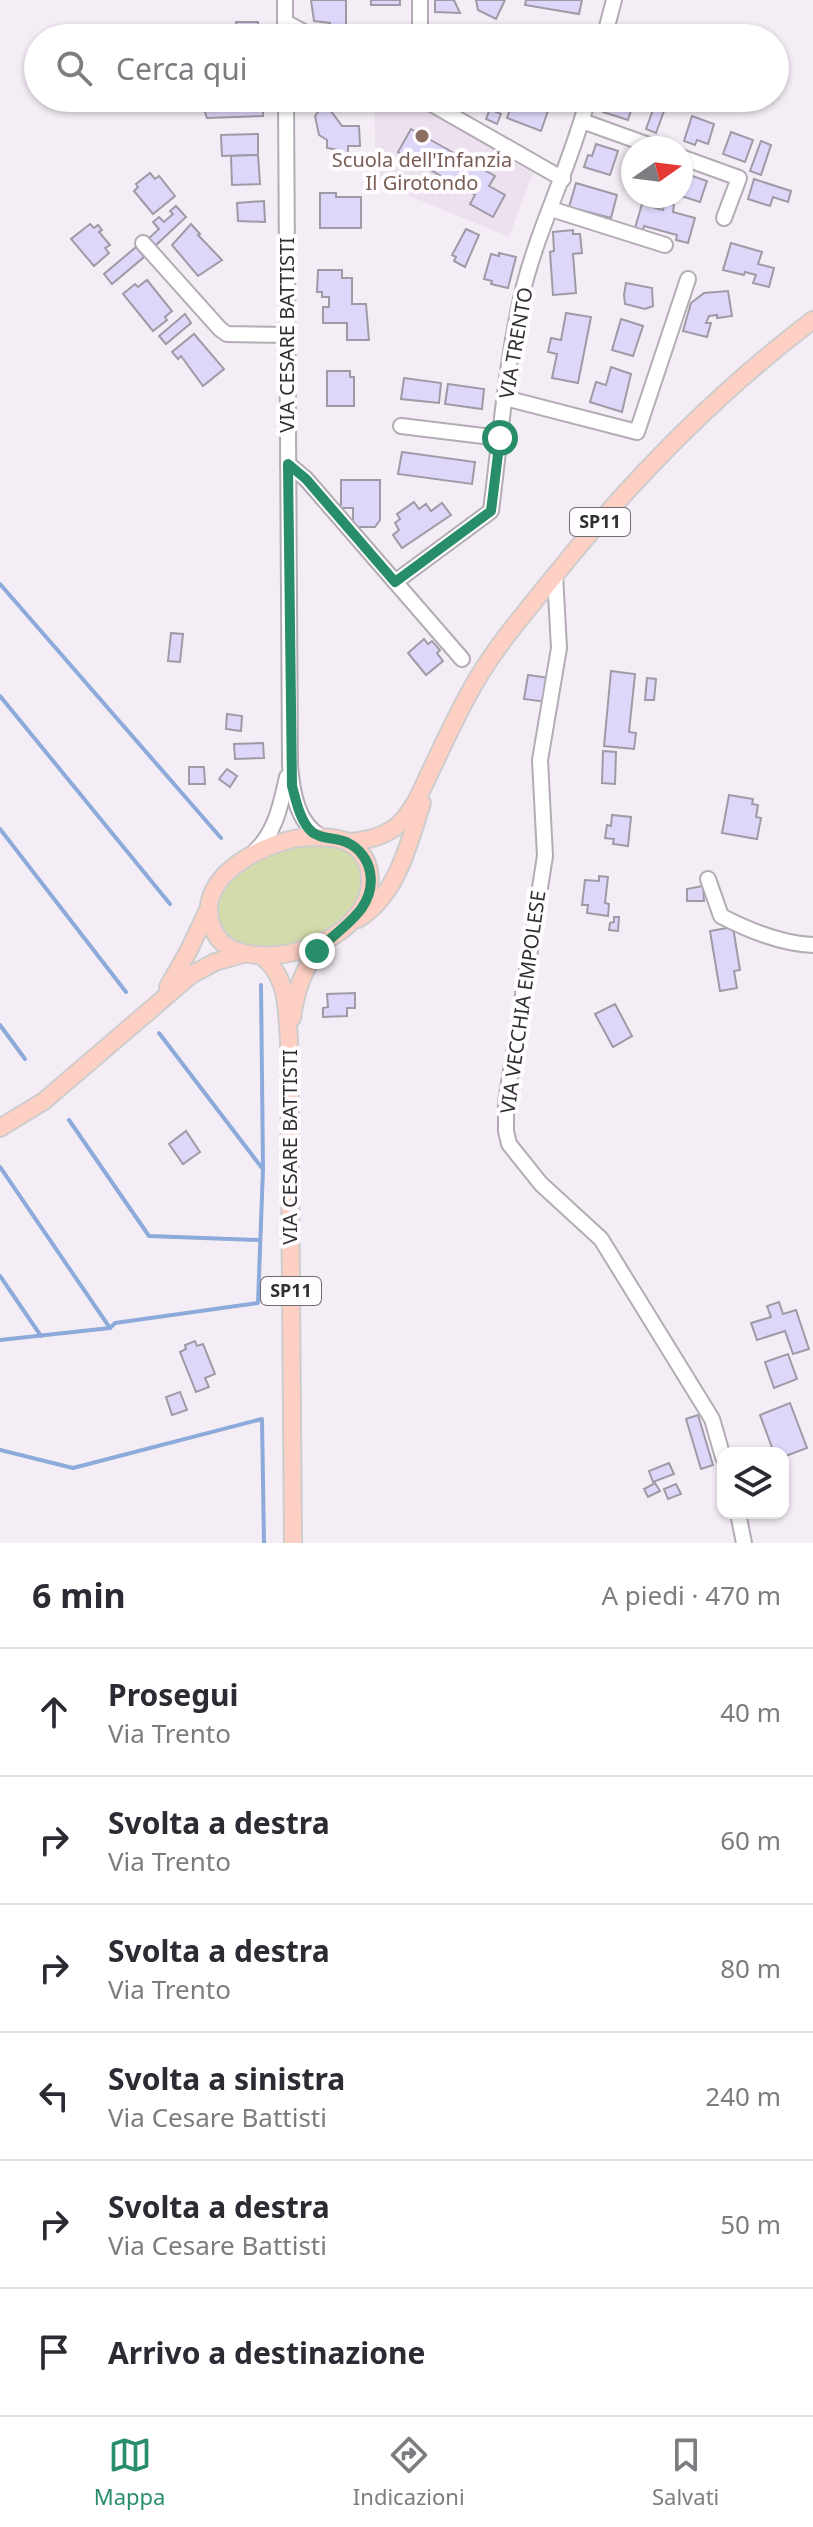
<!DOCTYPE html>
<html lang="it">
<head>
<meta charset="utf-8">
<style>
	:root { --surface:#fff; --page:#f7f7f7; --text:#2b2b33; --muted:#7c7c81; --line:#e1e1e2; --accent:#288e69 }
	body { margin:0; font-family:"Noto Sans",sans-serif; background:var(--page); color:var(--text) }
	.controls { position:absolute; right:24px; bottom:24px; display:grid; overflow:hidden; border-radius:16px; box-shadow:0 2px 6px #0004 }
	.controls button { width:72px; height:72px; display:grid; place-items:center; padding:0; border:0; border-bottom:2px solid var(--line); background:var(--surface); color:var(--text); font:40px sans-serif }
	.compass { position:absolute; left:621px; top:136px; width:72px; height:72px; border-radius:50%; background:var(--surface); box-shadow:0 2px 6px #0004; rotate:76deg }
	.stop { position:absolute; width:24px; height:24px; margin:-18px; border:6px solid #288e69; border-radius:50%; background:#fff }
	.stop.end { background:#288e69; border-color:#fff; box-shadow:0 2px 8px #0008 }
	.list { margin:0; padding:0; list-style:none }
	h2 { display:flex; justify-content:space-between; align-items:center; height:104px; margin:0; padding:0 32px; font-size:34px }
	h2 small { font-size:26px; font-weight:400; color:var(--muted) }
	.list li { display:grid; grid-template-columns:52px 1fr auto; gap:24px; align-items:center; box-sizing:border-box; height:128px; padding:0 32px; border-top:2px solid var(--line) }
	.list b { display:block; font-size:30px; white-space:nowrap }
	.list p { margin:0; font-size:26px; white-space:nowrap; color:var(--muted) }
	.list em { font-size:26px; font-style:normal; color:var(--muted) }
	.icon { flex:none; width:44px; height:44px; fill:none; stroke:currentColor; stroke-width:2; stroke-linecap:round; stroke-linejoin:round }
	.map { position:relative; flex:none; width:813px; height:1543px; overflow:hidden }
	.search { position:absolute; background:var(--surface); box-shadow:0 2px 6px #0004; left:24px; right:24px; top:24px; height:88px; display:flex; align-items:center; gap:20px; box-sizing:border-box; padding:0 28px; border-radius:44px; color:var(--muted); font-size:30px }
	.sheet { height:872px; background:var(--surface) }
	nav { display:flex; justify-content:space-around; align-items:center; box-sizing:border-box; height:112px; border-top:2px solid var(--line); background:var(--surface); font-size:22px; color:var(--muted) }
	nav a { display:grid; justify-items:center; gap:4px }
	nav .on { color:var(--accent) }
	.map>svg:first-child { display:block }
	.built { fill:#ede0ef }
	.green { fill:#d4dbab }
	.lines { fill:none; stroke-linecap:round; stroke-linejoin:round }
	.stream { stroke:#8caada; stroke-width:4 }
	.building { fill:#dfd7f9; stroke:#9e9ba6; stroke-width:2 }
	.minor-casing { stroke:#b3acb5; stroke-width:18 }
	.major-casing { stroke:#cecdce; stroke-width:20 }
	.minor { stroke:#fff; stroke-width:14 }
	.major { stroke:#fed0c3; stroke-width:16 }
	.route { stroke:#288e69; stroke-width:10 }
	.education-dot { fill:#8d6e63; stroke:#fffdff; stroke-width:3 }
	.labels { text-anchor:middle; stroke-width:8; stroke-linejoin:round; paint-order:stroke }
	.shield { fill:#fffdff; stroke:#706d70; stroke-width:2 }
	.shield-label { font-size:18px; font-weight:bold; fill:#322f32 }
	.education-label { font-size:20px; fill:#785e54; stroke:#fffdff }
	.street-label { font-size:20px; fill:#322f32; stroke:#fffdff }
</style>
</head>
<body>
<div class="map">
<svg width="813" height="1543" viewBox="0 0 813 1543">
	<rect width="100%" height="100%" fill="#f5edf6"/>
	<polygon class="built" points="374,98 404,98 533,173 509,237 376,182"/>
	<path class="green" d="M299,845C313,845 328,843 342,849C368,860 367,891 351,911C324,943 263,959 227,937L217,914C221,873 263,853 299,845Z"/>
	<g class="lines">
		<g class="stream">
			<polyline points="0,584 221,838"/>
			<polyline points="0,696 170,904"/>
			<polyline points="0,829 126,992"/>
			<polyline points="0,1025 25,1059"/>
			<polyline points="159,1033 262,1168"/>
			<polyline points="69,1120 149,1236 259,1240"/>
			<polyline points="0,1167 110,1328"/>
			<polyline points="0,1276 41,1336"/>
			<polyline points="0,1340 110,1328 115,1323 258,1303 263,1169 261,985"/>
			<polyline points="0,1450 73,1468 262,1419 264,1543"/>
		</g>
	</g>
	<g class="building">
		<polygon points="311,0 346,0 346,29 330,29 330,23 314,21"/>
		<rect x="371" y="0" width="29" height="5"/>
		<polygon points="435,0 454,0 460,13 435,12"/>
		<polygon points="476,0 505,0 496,19 478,10"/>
		<polygon points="526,0 582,0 579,14 525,5"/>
		<polygon points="236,22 258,22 258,38 237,38"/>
		<polygon points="371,25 388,25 389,35 403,35 403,38 372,38"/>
		<polygon points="559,29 589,37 589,38 557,38"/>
		<polygon points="513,30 537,35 537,38 511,38"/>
		<polygon points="200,98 263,98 263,116 207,118"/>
		<polygon points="514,98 522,98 549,108 541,131 507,118"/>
		<polygon points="608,98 635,98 628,120 603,112"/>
		<polygon points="683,98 707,98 704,108 689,104 690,100"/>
		<polygon points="320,100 332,100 331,111 342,126 359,126 360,146 348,146 348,156 340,156 339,150 327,148 327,140 319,135 315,116 321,108"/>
		<polygon points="654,107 664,111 656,133 646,129"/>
		<polygon points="490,109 501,114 497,124 486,119"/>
		<polygon points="692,116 714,124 708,144 697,140 695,145 684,141"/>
		<polygon points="411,129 495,176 489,186 505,195 493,217 470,204 475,195 398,152"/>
		<polygon points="731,132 753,140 745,162 723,154"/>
		<polygon points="258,134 258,155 222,156 221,135"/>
		<polygon points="761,141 771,145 761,175 750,171"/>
		<polygon points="596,144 618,151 610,175 584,167 588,155 592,156"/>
		<polygon points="258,155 260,184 232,185 231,156"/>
		<polygon points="681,172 707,181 700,202 681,196"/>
		<polygon points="150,173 155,179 159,176 175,196 153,214 134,191 138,187 136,184"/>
		<polygon points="754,179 791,191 788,202 773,197 770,206 748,199"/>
		<polygon points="576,183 617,195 611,218 569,207"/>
		<polygon points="320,193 336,193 336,197 361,197 361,228 320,228"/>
		<polygon points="264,201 265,222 238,221 237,203"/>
		<polygon points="665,203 674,205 673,212 695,218 688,243 676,240 677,235 644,226 643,230 635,228 642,204 663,210"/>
		<polygon points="176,206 186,217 155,246 148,239 159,229 153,222 159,217 164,222 173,214 170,211"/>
		<polygon points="90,224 94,228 98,225 102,230 99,232 110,245 105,248 109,253 94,266 71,239"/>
		<polygon points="191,224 200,234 198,235 222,260 198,276 172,245"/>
		<polygon points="466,229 479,235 465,267 454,261 456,257 452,255"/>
		<polygon points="573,230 573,234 580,234 582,253 573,254 576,293 553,295 550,252 554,251 553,232"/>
		<polygon points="731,243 762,252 758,264 774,268 769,287 753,283 756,275 745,272 744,275 723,270"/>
		<polygon points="136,247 144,257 112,284 104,274"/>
		<polygon points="499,253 516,257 508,288 491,284 492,281 484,279 491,254 499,256"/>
		<polygon points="318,270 342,270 342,278 352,278 352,304 366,304 369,340 347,340 347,323 323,323 323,307 329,307 329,297 322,297 322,292 317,292"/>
		<polygon points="147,280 172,311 165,317 167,320 153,331 123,294 135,284 138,287"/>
		<polygon points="626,283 652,288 653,306 645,309 625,304 624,295"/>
		<polygon points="728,291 732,316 717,318 717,315 709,316 706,323 711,323 707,337 683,331 691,303 704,293"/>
		<polygon points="566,313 591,317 578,383 552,378 557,354 548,352 551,338 561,340"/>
		<polygon points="185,314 191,323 166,344 159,336"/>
		<polygon points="621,319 643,326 633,356 612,350"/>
		<polygon points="194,334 224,369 203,386 181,356 178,359 172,352"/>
		<polygon points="611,367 631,374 622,412 590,402 596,382 606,385"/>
		<polygon points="327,371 350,371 350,377 354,377 354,406 327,406"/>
		<polygon points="404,378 441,383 439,403 401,399"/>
		<polygon points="448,384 484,389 482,409 445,404"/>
		<polygon points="402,452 475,462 472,484 398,474"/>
		<polygon points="341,480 380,480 380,520 375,527 353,527 353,508 341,508"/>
		<polygon points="414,502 419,509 426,504 431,511 442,503 451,515 402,548 393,535 399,530 395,523 400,519 397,514"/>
		<polygon points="171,633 183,634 180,662 168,661"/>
		<polygon points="424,639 428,644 432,641 440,650 437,653 443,661 426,675 408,653"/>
		<polygon points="611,671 635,674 629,732 636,733 634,749 604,746"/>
		<polygon points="528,675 550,678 546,702 524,699"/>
		<polygon points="647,678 656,679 654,700 645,700"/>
		<polygon points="227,714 242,716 241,731 226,729"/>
		<polygon points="263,743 264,758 235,759 234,744"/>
		<polygon points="603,751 616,752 615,784 602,783"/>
		<polygon points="189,767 204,767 205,784 189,784"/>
		<polygon points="227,769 237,776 230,787 219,779"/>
		<polygon points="729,795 753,799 752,804 758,805 756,817 761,818 757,839 722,833"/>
		<polygon points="612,815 631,817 628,846 613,844 614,839 605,838 607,825 611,826"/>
		<polygon points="599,876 608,877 605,903 609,904 608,916 587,913 588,905 582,905 585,880 599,881"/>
		<polygon points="703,886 704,901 687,901 687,889"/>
		<polygon points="614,917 619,917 618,931 609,930 610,923 614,922"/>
		<polygon points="733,927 740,970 734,971 737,988 720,991 710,931"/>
		<polygon points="355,993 355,1008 347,1008 347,1016 323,1017 323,1008 328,1007 327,994"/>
		<polygon points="615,1004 632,1036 613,1047 595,1014"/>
		<polygon points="186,1131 200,1152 183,1164 169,1144"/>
		<polygon points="779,1302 783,1314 796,1310 809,1349 793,1354 785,1331 757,1340 751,1323 771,1317 767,1306"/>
		<polygon points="195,1341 197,1346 203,1344 215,1374 205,1378 209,1387 196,1392 180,1352 186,1349 185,1345"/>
		<polygon points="788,1354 797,1379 774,1388 765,1362"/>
		<polygon points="180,1392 187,1410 172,1415 166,1397"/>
		<polygon points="790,1403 807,1448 783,1457 783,1453 774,1453 760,1415"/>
		<polygon points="698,1415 713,1465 701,1469 686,1419"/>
		<polygon points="669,1463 674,1474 653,1482 649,1471"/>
		<polygon points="655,1483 660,1491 648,1497 644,1489"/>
		<polygon points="676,1484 681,1494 668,1499 664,1489"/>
	</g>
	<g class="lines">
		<g class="minor-casing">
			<g id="minor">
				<polyline points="285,0 285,38"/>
				<polyline points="285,22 315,38"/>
				<polyline points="420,38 420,0"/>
				<polyline points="604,38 614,0"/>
				<path d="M286,98L290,765C292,791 297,824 322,837"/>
				<polyline points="421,98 563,179"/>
				<polyline points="582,121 657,148"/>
				<polyline points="681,157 739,178 724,218"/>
				<polyline points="551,209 665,245"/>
				<polyline points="143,243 220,329 227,334 287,335"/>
				<polyline points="505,398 637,432 688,279"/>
				<polyline points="401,426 500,438"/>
				<polyline points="288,464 306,479 462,659"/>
				<polyline points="555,575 559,648 540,760 545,856 506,1102 506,1131 509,1144 541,1184 601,1239 712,1419 723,1457"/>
				<path d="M395,582L491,511C500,439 506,365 522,294C538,227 571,165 588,98"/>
				<path d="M255,851C276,832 281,803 287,777"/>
				<path d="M708,879L721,916C748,930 782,944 813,945"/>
				<polyline points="738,1513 744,1543"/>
			</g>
		</g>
		<g class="major-casing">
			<g id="major">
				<path d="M309,837C321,837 334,837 345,841C375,854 376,891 358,914C333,947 274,965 235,950C223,946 215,936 211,924C195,874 270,839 309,837Z"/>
				<path d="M347,842C365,841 384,837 398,825C414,810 423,787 432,768C447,737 461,705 479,676C499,643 524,614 548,584C625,487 714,395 813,320"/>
				<path d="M358,919C398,894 408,845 422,803"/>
				<path d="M261,955C289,979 286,1005 289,1039L293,1543"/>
				<polyline points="168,987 188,952 209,908"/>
				<path d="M292,1018C296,988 305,963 326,942"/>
				<polyline points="0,1128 44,1101 191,975 215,962 243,954"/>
			</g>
		</g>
		<use href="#minor" class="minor"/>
		<use href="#major" class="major"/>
	</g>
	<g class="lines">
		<path class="route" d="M317,951C339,928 377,910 370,872C368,860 359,848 348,843C337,837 322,840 312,832C300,822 296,800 292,786L288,464L306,479L395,582L491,511L500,438"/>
	</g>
	<circle class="education-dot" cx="422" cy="136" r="8"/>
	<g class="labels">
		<g class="shield">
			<rect x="570" y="508" width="60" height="28" rx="6"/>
			<rect x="261" y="1277" width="60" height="28" rx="6"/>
		</g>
		<g class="shield-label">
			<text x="600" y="528">SP11</text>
			<text x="291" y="1297">SP11</text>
		</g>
		<g class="education-label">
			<text x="422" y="167">Scuola dell'Infanzia<tspan x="422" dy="23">Il Girotondo</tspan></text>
		</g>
		<g class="street-label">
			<text transform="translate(287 335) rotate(-90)" y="7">VIA CESARE BATTISTI</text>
			<text transform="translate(516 343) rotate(-80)" y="7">VIA TRENTO</text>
			<text transform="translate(523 1002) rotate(-82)" y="7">VIA VECCHIA EMPOLESE</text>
			<text transform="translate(290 1147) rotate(-90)" y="7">VIA CESARE BATTISTI</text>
		</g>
	</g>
</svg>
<div class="controls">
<button><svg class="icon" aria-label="layers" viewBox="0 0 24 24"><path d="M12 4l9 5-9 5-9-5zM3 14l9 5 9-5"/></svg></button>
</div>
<svg class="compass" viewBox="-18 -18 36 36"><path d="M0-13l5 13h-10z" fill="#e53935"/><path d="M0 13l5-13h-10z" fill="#7c7c81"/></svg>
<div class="stop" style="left:500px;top:438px"></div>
<div class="stop end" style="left:317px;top:951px"></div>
<div class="search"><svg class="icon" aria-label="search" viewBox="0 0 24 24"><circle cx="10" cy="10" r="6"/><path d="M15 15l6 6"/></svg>Cerca qui</div>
</div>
<section class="sheet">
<h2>6 min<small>A piedi · 470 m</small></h2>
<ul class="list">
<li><svg class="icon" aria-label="ahead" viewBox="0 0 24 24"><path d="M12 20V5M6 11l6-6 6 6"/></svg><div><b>Prosegui</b><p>Via Trento</p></div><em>40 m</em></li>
<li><svg class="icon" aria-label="right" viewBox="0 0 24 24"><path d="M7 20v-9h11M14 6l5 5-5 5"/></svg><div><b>Svolta a destra</b><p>Via Trento</p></div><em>60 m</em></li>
<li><svg class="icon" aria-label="right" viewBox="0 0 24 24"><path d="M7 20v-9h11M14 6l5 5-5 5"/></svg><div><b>Svolta a destra</b><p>Via Trento</p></div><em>80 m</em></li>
<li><svg class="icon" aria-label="left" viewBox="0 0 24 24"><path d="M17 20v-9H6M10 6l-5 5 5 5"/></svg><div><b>Svolta a sinistra</b><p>Via Cesare Battisti</p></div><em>240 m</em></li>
<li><svg class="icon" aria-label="right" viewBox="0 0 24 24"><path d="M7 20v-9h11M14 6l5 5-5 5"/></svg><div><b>Svolta a destra</b><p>Via Cesare Battisti</p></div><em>50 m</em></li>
<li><svg class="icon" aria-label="arrive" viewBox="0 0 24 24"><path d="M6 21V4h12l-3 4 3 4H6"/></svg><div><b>Arrivo a destinazione</b></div></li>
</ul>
</section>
<nav>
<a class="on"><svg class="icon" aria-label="map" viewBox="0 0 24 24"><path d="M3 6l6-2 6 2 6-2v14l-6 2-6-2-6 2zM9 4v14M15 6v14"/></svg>Mappa</a>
<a><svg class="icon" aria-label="directions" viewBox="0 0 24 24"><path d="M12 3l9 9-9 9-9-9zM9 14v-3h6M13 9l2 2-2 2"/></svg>Indicazioni</a>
<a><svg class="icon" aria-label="saved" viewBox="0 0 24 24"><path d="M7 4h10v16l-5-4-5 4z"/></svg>Salvati</a>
</nav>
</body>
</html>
